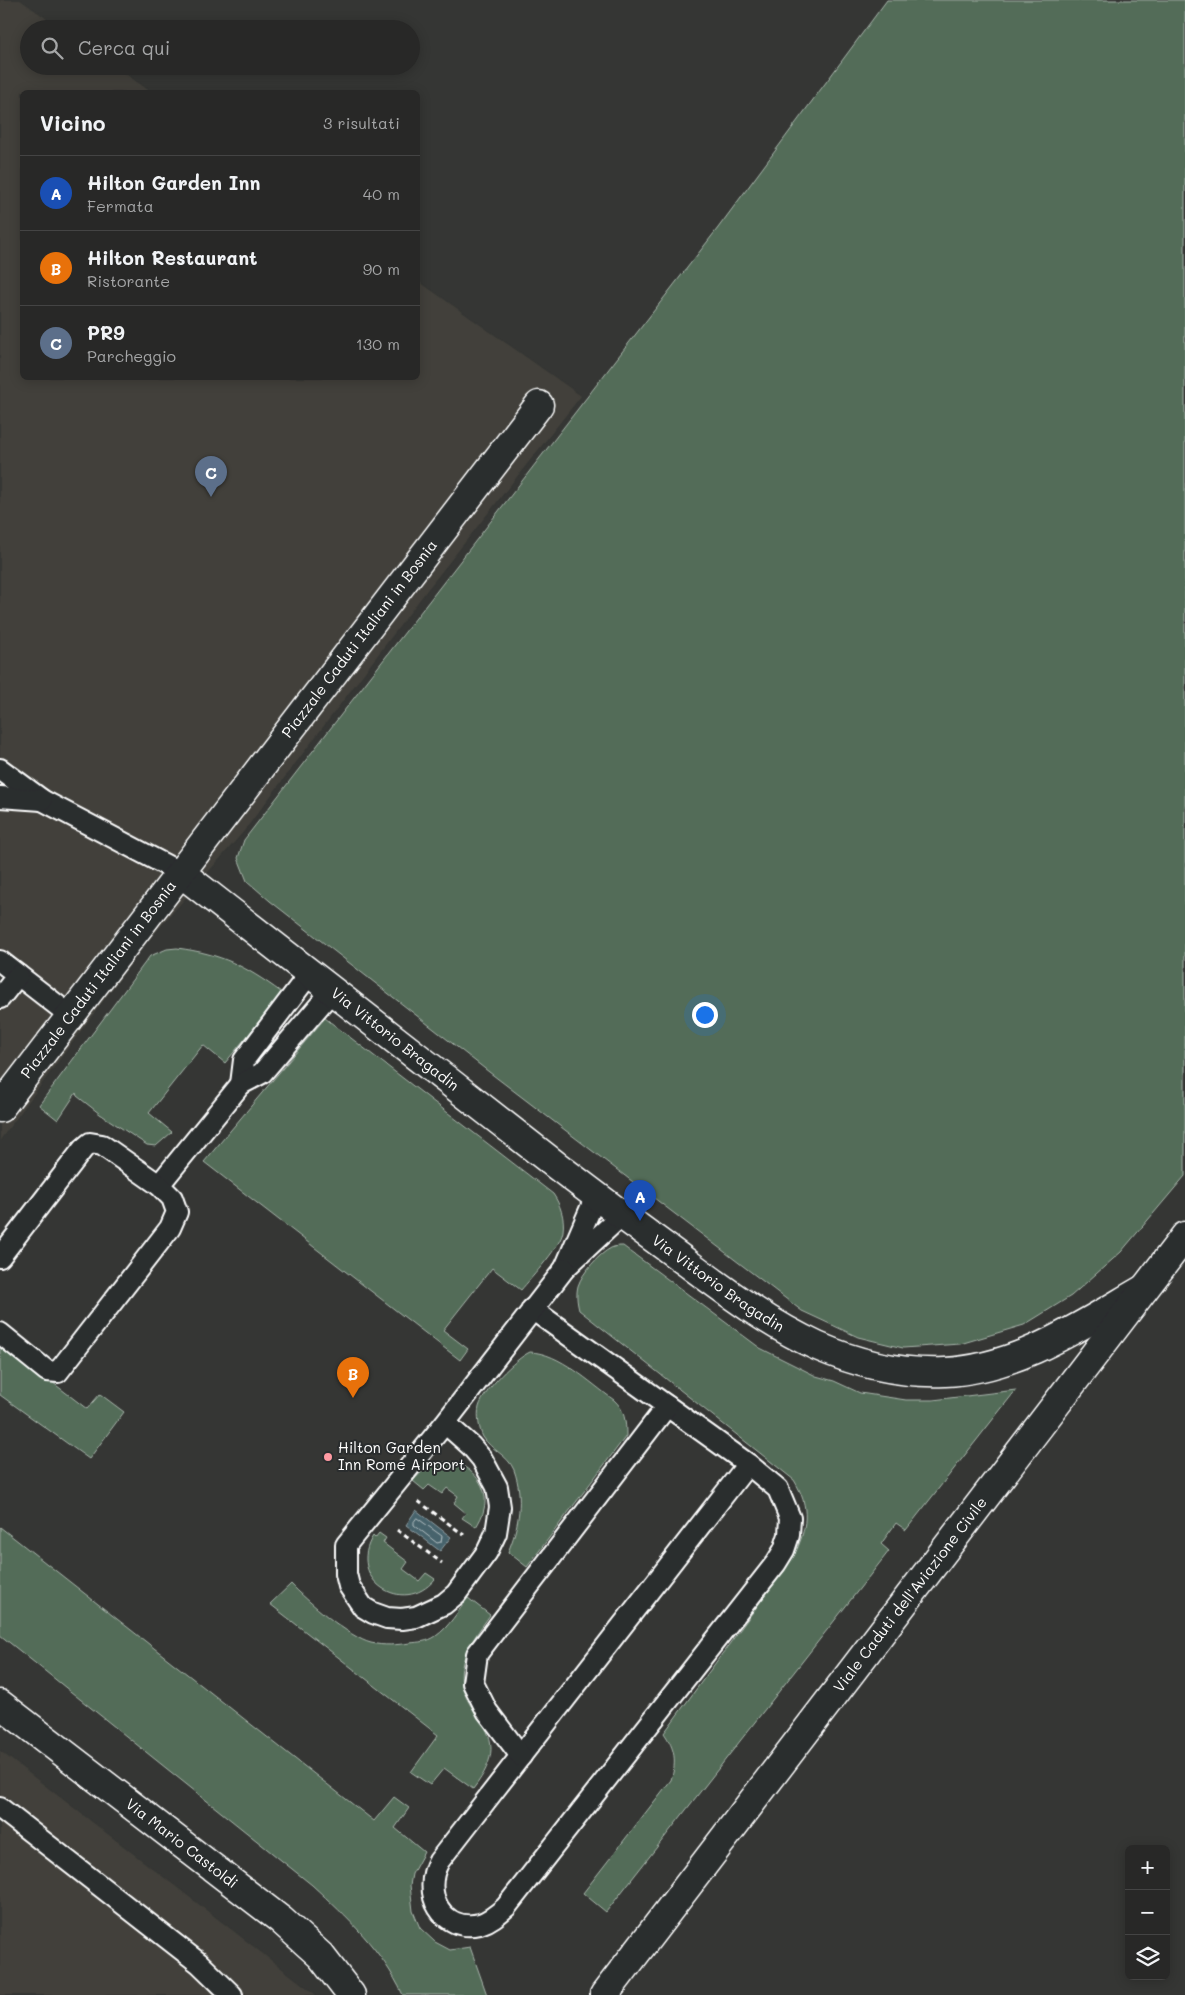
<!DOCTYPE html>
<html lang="it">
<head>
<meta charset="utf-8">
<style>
	:root { --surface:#282827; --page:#343433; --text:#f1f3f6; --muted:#a5a6a7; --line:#444; --accent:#ea580c }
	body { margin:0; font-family:Mali,sans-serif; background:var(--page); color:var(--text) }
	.controls { position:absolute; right:15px; bottom:15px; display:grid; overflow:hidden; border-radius:8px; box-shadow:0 2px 12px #0003 }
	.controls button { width:45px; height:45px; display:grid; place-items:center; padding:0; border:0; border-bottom:1px solid var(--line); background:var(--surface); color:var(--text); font:25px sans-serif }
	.you { position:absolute; left:704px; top:1014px; width:18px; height:18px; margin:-12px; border:4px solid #fff; border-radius:50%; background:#1a73e8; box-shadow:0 0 0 8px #1a73e833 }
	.badge { display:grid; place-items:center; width:32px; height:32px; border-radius:50%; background:var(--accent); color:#fff; font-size:16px; font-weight:700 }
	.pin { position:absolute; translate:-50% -41px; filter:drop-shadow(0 1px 2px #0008) }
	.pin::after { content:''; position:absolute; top:26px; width:18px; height:15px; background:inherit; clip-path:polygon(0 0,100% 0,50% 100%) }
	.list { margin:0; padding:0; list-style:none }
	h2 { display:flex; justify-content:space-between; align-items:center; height:65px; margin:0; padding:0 20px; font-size:21px }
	h2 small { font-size:16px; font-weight:400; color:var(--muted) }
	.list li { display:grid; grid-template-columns:32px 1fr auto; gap:15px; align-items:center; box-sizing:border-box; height:75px; padding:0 20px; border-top:1px solid var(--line) }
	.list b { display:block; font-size:19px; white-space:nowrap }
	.list p { margin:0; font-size:16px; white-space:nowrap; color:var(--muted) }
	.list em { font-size:16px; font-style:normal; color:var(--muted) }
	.icon { flex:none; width:28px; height:28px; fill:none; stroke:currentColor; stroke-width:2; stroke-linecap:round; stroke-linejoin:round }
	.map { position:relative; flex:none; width:1185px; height:1995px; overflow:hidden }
	.search { position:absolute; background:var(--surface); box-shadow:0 2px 12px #0003; left:20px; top:20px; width:400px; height:55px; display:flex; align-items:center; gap:12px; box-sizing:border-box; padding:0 18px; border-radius:28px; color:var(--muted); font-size:19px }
	.panel { position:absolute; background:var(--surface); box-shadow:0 2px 12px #0003; left:20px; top:90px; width:400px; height:290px; border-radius:8px }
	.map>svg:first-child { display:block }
	.built { fill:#42413b }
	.green { fill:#536c59; stroke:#a9b6ac }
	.water { fill:#47636c; stroke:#91a1a7 }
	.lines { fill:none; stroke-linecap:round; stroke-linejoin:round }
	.shore { stroke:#b5c1c4; stroke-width:1 }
	.service-casing { stroke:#fff; stroke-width:24 }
	.minor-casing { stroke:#fff; stroke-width:31 }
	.path { stroke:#fff; stroke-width:3; stroke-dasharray:5 4; stroke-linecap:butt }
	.service { stroke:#2a2d2e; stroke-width:20 }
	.minor { stroke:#2a2d2e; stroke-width:28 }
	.poi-dot { fill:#ff9aa2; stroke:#2a2d2e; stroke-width:2 }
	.labels { text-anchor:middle; stroke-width:4; stroke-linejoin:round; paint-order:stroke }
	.street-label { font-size:15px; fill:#fff; stroke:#2a2d2e }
	.poi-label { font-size:15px; fill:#fff; stroke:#2a2d2e; text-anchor:start }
</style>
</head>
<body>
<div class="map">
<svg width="1185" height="1995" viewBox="0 0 1185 1995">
	<rect width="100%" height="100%" fill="#353634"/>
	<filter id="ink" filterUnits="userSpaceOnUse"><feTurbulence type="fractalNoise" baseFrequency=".02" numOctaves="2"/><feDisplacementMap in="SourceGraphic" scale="10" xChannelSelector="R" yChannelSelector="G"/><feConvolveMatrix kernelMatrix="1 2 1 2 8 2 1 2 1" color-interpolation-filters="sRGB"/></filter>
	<g filter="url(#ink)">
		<g class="built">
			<polygon points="0,0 20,0 61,29 29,29 29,66 114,66 151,92 22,92 22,378 418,378 418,281 581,396 427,590 244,831 147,942 0,1140"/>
			<polygon points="0,1751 316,1995 0,1995"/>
		</g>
		<g class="green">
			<polygon points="887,0 1185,0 1185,1176 1121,1252 1071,1296 1024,1325 960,1344 903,1348 858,1337 802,1311 489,1072 270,901 247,881 238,858 244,840 718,228"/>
			<path d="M177,948C222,954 245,966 281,992L277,1000L225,1063L203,1045L149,1113L172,1132L156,1146L147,1145L100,1114L77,1096L76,1093L58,1120L39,1105L150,956L167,949Z"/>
			<path d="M325,1018L553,1194C560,1204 565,1218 563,1231C562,1245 531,1278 521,1290L492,1268L443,1330L468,1349L460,1360L204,1162Z"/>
			<path d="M623,1246L760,1348L816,1376L834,1381L860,1393L906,1400H933L1016,1390L906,1530L896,1523L881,1544L889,1551L606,1912L583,1893L671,1780C677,1761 675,1749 664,1733L794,1556C807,1528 811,1508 794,1480L579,1310C577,1302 576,1294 578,1286C582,1273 599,1254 611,1248C615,1246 619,1246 623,1246Z"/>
			<polygon points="0,1342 87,1409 100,1394 124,1412 89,1459 0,1395"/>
			<path d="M530,1352C560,1353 590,1383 614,1400C625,1410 626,1422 626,1436L527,1567L508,1552C519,1526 524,1498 514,1470C508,1455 491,1450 483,1437C479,1429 477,1416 479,1407C484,1390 515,1359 530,1352Z"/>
			<path d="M451,1462C472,1466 490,1487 484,1509C483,1515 479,1522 476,1527L462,1518L466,1513L454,1503L458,1496L447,1488L442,1494L429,1485L424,1490L413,1481C424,1468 433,1462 451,1462Z"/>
			<path d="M0,1527L374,1821L394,1797L409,1808L395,1828L424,1852L412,1874L410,1885L413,1911L420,1928L435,1942L450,1950L470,1947L487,1995H403C382,1950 348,1918 312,1885L0,1635Z"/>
			<path d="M379,1533L386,1538L383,1543L408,1562L403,1569L419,1581L426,1573L435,1579C403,1618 346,1578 373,1536L375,1538Z"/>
			<path d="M291,1584C306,1600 350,1638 371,1643C384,1646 397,1645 410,1643C418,1642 428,1642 436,1636C449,1627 458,1611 468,1598L490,1615C480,1629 468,1645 463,1662C449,1718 524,1724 473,1789L444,1768L430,1785L411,1772L438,1735L270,1604Z"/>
		</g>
		<polygon class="water" points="416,1510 451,1537 440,1551 406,1525"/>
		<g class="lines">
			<polygon class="shore" points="417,1518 442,1536 441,1542 437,1543 414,1525 414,1522"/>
			<g class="service-casing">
				<g id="service">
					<polyline points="0,769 42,800 181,873"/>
					<polyline points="0,797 42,800"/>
					<polyline points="0,961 71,1016"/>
					<polyline points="0,998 18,975"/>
					<polyline points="241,1084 244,1060 310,973"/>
					<polyline points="159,1185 241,1084 262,1073 332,991"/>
					<polyline points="596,1196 565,1268 622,1215"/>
					<polyline points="0,1257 83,1149 90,1143 102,1145 159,1185 172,1198 177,1212 170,1228 58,1372 47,1371 0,1333"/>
					<path d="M532,1309L748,1464L778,1489L790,1518L789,1535L784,1550L776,1563L506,1907C498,1914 490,1921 480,1924C442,1933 421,1893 439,1861L748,1464"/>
					<polyline points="445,1423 471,1446 482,1459 497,1487 500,1507 496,1533 487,1552 456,1594 444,1604 416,1617 402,1619 387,1618 373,1613 363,1607 349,1586 346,1574 346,1545 445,1423 565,1268"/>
					<polyline points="521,1756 487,1711 473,1683 477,1654 667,1406"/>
					<polyline points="0,1808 199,1963 232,1995"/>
				</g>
			</g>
			<g class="minor-casing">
				<g id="minor">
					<path id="s1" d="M181,873C307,971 432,1068 557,1166C600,1199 643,1231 686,1262C728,1293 769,1324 817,1346C858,1364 899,1374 945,1372C1018,1369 1083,1324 1144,1289"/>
					<path id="s2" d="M0,1108L539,405"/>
					<path id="s3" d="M0,1704L281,1920L321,1956L351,1995"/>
					<path id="s4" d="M604,1995L1185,1236"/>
				</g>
			</g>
			<g class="path">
				<polyline points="418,1501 464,1535"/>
				<polyline points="397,1530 442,1563"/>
			</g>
			<use href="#service" class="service"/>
			<use href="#minor" class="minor"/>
		</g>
	</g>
	<circle class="poi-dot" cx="328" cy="1457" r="5"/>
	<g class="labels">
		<g class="street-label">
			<text dy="5" stroke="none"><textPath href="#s2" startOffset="591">Piazzale Caduti Italiani in Bosnia</textPath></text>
			<text dy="5" stroke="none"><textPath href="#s2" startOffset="162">Piazzale Caduti Italiani in Bosnia</textPath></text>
			<text dy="5" stroke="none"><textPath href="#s1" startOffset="271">Via Vittorio Bragadin</textPath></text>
			<text dy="5" stroke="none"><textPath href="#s1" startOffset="676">Via Vittorio Bragadin</textPath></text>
			<text dy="5" stroke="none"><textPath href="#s4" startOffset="504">Viale Caduti dell'Aviazione Civile</textPath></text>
			<text dy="5" stroke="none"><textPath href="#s3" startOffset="229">Via Mario Castoldi</textPath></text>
		</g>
		<g class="poi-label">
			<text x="338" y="1453">Hilton Garden<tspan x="338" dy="17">Inn Rome Airport</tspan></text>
		</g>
	</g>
</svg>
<div class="controls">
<button>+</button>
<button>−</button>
<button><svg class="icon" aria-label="layers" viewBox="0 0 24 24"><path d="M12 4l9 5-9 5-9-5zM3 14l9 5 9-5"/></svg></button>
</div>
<div class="you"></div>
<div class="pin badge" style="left:640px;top:1221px;background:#1a4fb4">A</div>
<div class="pin badge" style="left:353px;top:1398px;background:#e8710a">B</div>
<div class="pin badge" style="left:211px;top:497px;background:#5c6f8a">C</div>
<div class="search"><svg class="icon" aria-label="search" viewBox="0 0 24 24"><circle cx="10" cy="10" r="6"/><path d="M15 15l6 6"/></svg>Cerca qui</div>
<section class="panel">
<h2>Vicino<small>3 risultati</small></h2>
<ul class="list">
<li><span class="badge" style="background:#1a4fb4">A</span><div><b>Hilton Garden Inn</b><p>Fermata</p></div><em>40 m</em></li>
<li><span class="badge" style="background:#e8710a">B</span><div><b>Hilton Restaurant</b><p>Ristorante</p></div><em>90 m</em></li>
<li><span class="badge" style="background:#5c6f8a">C</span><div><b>PR9</b><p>Parcheggio</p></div><em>130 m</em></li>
</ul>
</section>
</div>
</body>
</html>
